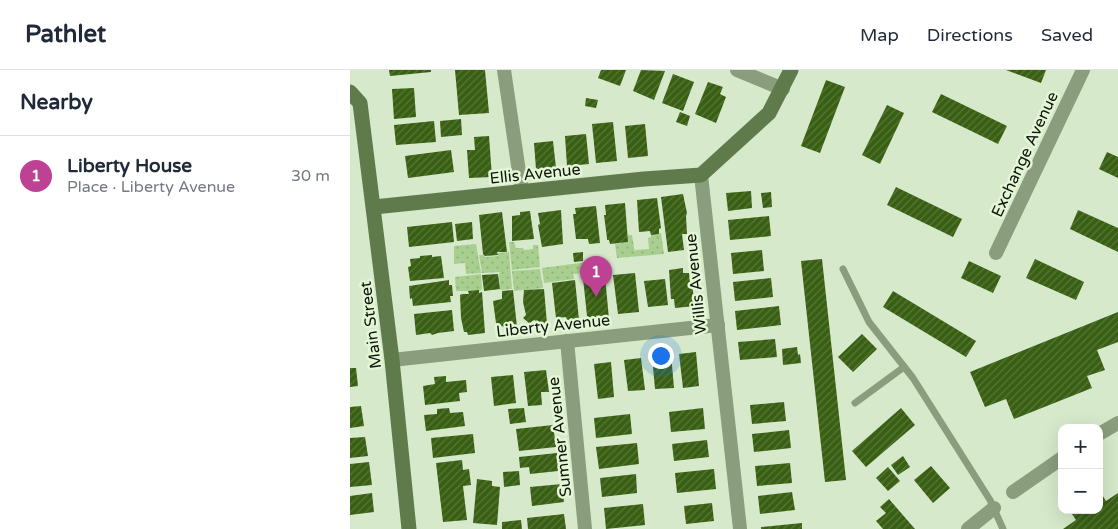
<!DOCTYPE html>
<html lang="en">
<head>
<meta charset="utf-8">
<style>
	:root { --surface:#fff; --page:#f6f6f7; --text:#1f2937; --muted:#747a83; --line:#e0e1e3; --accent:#bd4294 }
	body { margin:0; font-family:"Varela Round",sans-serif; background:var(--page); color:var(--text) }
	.controls { position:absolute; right:15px; bottom:15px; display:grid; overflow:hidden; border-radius:10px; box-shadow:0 5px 20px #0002 }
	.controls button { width:45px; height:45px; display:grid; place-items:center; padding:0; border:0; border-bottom:1px solid var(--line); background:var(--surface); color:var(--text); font:25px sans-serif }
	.you { position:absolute; left:310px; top:285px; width:18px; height:18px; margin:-12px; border:4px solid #fff; border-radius:50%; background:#1a73e8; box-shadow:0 0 0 8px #1a73e833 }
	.badge { display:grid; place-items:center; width:32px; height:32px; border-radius:50%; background:var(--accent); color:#fff; font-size:16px; font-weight:700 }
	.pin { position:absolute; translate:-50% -41px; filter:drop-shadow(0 1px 2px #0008) }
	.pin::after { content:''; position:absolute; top:26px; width:18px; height:15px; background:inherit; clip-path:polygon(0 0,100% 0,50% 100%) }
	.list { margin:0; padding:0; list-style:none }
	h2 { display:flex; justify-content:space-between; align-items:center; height:65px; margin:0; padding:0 20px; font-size:21px }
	h2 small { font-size:16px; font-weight:400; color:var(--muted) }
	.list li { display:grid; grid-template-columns:32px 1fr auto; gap:15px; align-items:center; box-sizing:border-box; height:80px; padding:0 20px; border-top:1px solid var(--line) }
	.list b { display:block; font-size:19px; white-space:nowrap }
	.list p { margin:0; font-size:16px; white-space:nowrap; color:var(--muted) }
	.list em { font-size:16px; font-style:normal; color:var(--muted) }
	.map { position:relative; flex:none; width:768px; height:459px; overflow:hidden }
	header { display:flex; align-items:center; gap:30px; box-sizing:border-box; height:70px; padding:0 25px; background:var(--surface); border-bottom:1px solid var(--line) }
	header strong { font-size:24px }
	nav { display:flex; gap:28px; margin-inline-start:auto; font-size:18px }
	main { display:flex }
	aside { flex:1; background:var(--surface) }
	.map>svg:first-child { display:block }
	.grass { fill:url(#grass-dots) }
	.building { fill:url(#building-hatch) }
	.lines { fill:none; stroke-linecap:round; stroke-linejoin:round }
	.lane { stroke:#8a9d7d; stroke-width:7 }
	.street { stroke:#8a9d7d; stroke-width:14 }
	.secondary { stroke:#5f7b4c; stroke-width:15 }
	.labels { text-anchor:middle; stroke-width:5; stroke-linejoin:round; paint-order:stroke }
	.street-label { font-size:16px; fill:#0f150a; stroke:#e3f7d7 }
</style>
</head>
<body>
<header>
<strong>Pathlet</strong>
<nav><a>Map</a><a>Directions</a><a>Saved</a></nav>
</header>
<main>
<aside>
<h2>Nearby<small></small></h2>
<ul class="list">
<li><span class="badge">1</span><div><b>Liberty House</b><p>Place · Liberty Avenue</p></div><em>30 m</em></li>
</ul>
</aside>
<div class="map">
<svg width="768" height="459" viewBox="0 0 768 459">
	<defs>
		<pattern id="grass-dots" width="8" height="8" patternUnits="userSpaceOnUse" patternTransform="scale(1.25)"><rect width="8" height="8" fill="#a9cf90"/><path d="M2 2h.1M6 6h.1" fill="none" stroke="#90b17b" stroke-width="1.8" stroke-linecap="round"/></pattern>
		<pattern id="building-hatch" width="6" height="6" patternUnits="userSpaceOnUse" patternTransform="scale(1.25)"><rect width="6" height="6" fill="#385f12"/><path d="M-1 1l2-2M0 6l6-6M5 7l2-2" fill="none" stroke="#58763b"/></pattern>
	</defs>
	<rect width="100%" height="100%" fill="#d6e9ca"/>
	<g class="grass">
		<polygon points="311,163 314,184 267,188 265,174 278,172 278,165 282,165 285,183 285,180 299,179 298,168 301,167 301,164"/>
		<polygon points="159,172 164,172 166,178 173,178 174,180 183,179 183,175 188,175 190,197 162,200"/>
		<polygon points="126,174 131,203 116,204 115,193 104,194 104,176"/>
		<polygon points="159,182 162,219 150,220 149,203 152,202 132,203 129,185 134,185 135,187 148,186 148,183"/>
		<polygon points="253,190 254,201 224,204 223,197 224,209 194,213 192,198"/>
		<polygon points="190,199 193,218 164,221 162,201"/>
		<polygon points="131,204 132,219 130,221 106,221 105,207"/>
	</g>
	<g class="building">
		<polygon points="39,0 81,0 81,2 40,6"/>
		<polygon points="105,0 135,0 139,43 109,45"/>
		<polygon points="251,0 276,0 270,16 248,8"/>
		<polygon points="291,0 315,1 304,30 283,21"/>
		<polygon points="656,0 696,0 691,13"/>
		<polygon points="323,4 344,12 333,41 312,33"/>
		<polygon points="476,10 495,17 470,83 451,76"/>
		<polygon points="358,12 373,17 370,24 376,27 366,53 345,44"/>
		<polygon points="64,18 66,47 44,49 42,19"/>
		<polygon points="591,24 657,56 648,74 582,42"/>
		<polygon points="236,28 248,30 246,38 235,36"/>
		<polygon points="537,35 554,43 530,94 512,85"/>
		<polygon points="330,42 340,46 337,56 326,52"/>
		<polygon points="111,49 112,65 91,67 90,51"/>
		<polygon points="84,51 86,72 46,75 44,55"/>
		<polygon points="263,52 267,91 246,93 242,54"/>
		<polygon points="295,54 298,86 278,88 275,56"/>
		<polygon points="236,64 239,94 217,96 215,66"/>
		<polygon points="139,66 142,107 119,108 117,80 125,80 124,67"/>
		<polygon points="203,71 206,98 186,99 184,73"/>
		<polygon points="101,80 104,102 58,108 55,86"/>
		<polygon points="757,82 768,87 768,108 749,99"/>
		<polygon points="546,117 612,149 603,167 537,135"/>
		<polygon points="401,121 402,138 378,141 376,123"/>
		<polygon points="421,122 422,137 413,138 411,123"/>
		<polygon points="333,124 337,143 336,146 337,164 332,164 334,180 318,182 311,127"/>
		<polygon points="307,128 311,158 309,159 309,164 301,165 300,161 289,162 287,130"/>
		<polygon points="275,133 278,172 260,174 259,170 257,170 257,168 254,145 256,145 255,135"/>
		<polygon points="246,136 250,173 239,174 238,169 226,169 223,144 226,144 225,138"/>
		<polygon points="211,140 213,174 192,177 188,155 190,154 188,143"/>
		<polygon points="728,140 768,158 768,182 720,159"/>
		<polygon points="180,141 184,169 162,171 162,146 170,145 170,142"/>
		<polygon points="152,142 157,182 147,182 148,185 135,186 133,184 129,145"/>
		<polygon points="419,146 421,166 380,170 378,150"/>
		<polygon points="102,152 104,172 59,177 57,157"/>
		<polygon points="122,152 123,169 107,171 105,154"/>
		<polygon points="412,180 414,201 383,204 381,183"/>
		<polygon points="233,182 233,191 224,192 223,183"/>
		<polygon points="82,185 82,187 91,186 94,208 60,211 58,197 61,196 60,189 70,188 70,186"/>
		<polygon points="472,189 496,410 475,412 451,191"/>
		<polygon points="685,189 734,212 726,230 676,208"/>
		<polygon points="619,191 651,206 643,223 611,208"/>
		<polygon points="333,198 333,203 339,203 340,214 342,214 345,236 325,238 324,229 321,229 319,200"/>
		<polygon points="252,202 252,206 255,206 259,249 248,251 247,245 246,247 240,248 237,246 233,208 236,208 236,204"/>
		<polygon points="285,203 289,242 268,244 263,205"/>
		<polygon points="148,204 150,219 134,221 132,205"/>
		<polygon points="421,208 423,227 385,231 383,212"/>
		<polygon points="315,209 318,235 298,237 294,211"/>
		<polygon points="99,210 99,215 102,215 103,226 100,226 101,232 63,236 62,228 60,229 59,216"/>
		<polygon points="225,210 229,250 217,250 216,247 206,248 202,213"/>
		<polygon points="194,219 197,254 186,255 185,250 182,251 180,254 173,248 176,245 173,232 174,220"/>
		<polygon points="129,220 129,223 132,222 135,263 118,265 117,262 114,262 111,248 110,225 112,224 119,224 118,221"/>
		<polygon points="163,220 167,257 156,258 146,253 143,231 152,229 152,221"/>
		<polygon points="543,221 626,271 616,287 533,237"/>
		<polygon points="429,236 431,255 387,260 385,241"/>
		<polygon points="102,240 104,261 88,263 82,265 80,263 66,265 64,244"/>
		<polygon points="768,242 768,272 747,280 755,300 737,306 742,318 664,349 656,329 635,337 620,302"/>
		<polygon points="512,264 527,279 503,302 488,287"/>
		<polygon points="425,269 427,287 390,290 388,272"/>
		<polygon points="447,277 448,285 450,284 451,293 433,295 432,279"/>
		<polygon points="346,282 349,316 333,318 329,284"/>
		<polygon points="321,284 324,318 305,319 302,286"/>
		<polygon points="291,288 295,320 278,321 274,290"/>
		<polygon points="261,292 264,327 248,329 244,294"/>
		<polygon points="0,298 6,298 8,316 0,317"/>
		<polygon points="196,300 199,322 191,322 192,335 178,336 174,302"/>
		<polygon points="163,305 166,333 144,336 141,307"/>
		<polygon points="96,306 96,312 116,310 117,322 109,323 110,331 75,335 73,316 85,314 84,307"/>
		<polygon points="434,332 436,351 402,354 400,335"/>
		<polygon points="11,336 14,356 0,358 0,337"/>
		<polygon points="99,338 100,343 113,342 115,356 76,361 74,345 87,344 87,339"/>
		<polygon points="174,338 176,352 160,354 158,339"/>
		<polygon points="353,338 355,359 321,362 319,342"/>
		<polygon points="551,338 565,355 516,397 502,381"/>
		<polygon points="280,344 282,364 246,368 244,348"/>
		<polygon points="203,355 206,377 169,381 166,359"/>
		<polygon points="439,360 441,378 404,382 402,364"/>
		<polygon points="123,364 125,383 83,388 81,368"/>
		<polygon points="15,367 18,386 0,388 0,368"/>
		<polygon points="357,370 359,387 324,391 322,374"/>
		<polygon points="287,373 289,394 249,399 246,377"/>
		<polygon points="207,383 208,401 180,404 179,397 170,398 169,387"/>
		<polygon points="553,386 560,397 548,405 541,395"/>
		<polygon points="112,390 113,400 119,399 121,415 113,416 117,450 93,452 86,393"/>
		<polygon points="19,392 22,415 0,417 0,394"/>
		<polygon points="440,393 442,413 407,416 405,396"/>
		<polygon points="581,396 600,418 583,433 564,410"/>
		<polygon points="538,397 550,411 538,421 526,408"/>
		<polygon points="364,399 366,419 327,423 325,403"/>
		<polygon points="169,401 170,415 154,417 153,402"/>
		<polygon points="286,404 287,423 252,427 250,408"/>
		<polygon points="127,409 142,411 142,416 150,417 147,455 123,453"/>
		<polygon points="212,414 214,432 182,436 180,417"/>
		<polygon points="749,420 756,431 768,423 768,459 713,459 726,450 720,441 721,440 749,440"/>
		<polygon points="442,422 445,440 410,444 408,426"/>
		<polygon points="22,423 24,442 0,445 0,426"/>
		<polygon points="539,429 565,459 533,459 526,451 536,443 530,437"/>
		<polygon points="362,433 364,451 336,454 334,436"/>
		<polygon points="293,434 295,455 256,459 254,438"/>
		<polygon points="214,444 216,459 178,459 177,448"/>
		<polygon points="171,450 172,459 152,459 152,452"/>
		<polygon points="452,453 452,459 411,459 411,457"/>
	</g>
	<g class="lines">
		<g class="lane">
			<polyline points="493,199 519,252 563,308 640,430 653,459"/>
			<polyline points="505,333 554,297"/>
		</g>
		<g class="street">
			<polyline points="154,0 172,122"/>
			<polyline points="387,0 433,19"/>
			<polyline points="351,105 390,459"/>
			<polyline points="646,183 733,0"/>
			<polyline points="217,271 235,459"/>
			<polyline points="42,290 368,255"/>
			<polyline points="749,364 768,353"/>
			<polyline points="663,422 712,388"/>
			<polyline points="618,459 644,438"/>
		</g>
		<g class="secondary">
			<polyline points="0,22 10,33 42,290 59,459"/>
			<polyline points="24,137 294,109 351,105 419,43 441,0"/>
		</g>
	</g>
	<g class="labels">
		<g class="street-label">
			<text transform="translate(674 84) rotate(-65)" y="6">Exchange Avenue</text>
			<text transform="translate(185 103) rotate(-6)" y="6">Ellis Avenue</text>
			<text transform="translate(345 214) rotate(-96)" y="6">Willis Avenue</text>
			<text transform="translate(20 255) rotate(-97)" y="6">Main Street</text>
			<text transform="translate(203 255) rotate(-6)" y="6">Liberty Avenue</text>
			<text transform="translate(209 367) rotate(-96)" y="6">Sumner Avenue</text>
		</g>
	</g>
</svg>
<div class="controls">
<button>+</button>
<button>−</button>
</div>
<div class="you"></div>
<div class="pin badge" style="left:246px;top:227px">1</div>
</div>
</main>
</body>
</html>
